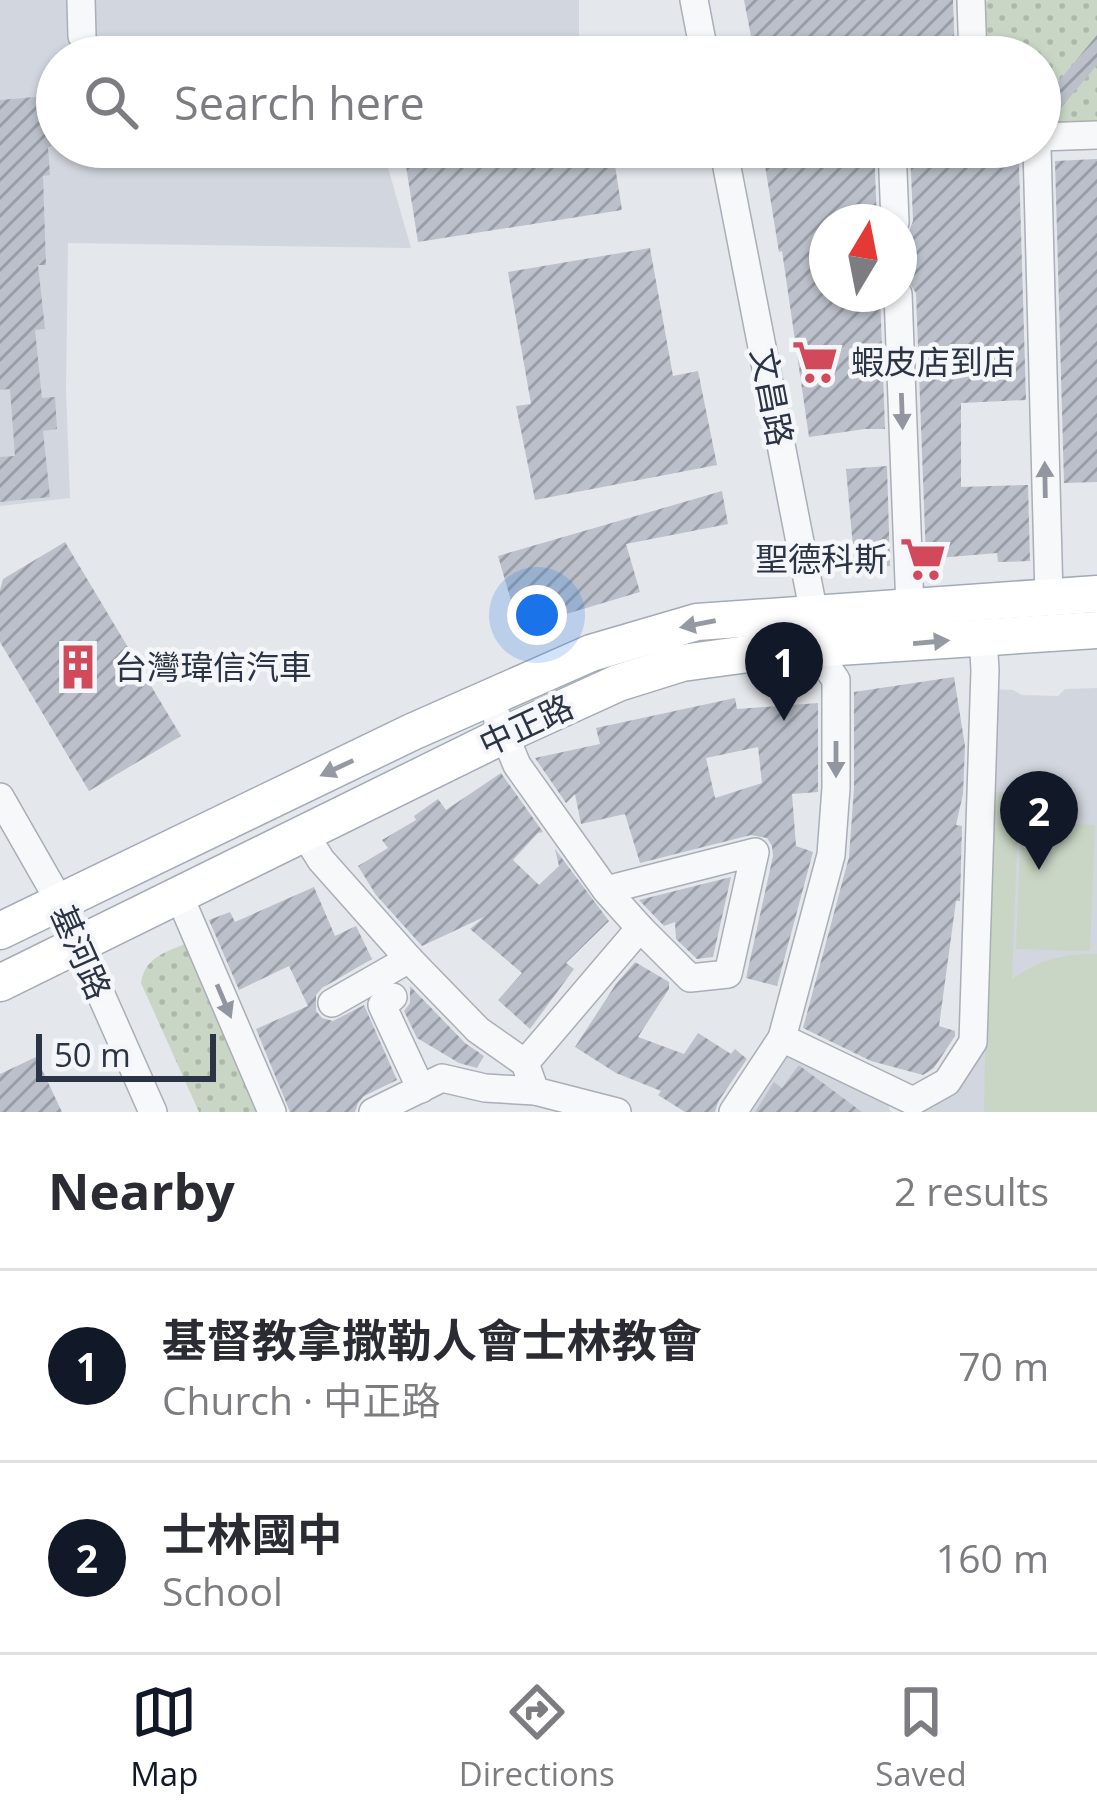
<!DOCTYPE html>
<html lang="en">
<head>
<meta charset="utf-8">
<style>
	:root { --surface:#fff; --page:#f7f7f7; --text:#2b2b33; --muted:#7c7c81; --line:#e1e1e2; --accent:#111827 }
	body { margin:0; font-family:"Open Sans","Noto Sans TC",sans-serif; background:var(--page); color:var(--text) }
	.compass { position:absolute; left:809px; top:204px; width:108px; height:108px; border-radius:50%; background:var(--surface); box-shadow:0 3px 9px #0004; rotate:10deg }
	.scale { position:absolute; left:36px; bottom:30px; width:180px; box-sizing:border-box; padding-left:12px; border:6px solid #2b3445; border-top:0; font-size:33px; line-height:42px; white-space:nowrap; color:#2b3445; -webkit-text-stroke:9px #f4f6f9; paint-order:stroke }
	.you { position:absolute; left:537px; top:615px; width:42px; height:42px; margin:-30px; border:9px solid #fff; border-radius:50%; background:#1a73e8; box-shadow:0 0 0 18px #1a73e833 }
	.badge { display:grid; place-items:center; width:78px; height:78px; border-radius:50%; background:var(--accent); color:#fff; font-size:39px; font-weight:700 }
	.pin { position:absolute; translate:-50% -99px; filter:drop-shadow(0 3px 6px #0008) }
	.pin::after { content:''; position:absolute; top:63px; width:42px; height:36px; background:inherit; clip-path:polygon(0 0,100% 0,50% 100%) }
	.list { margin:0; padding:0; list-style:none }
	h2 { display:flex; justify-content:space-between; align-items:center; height:156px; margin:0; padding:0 48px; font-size:51px }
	h2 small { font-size:39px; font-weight:400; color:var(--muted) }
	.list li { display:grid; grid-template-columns:78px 1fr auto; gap:36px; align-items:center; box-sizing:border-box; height:192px; padding:0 48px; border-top:3px solid var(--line) }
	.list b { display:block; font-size:45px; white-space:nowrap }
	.list p { margin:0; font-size:39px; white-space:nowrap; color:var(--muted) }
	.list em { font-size:39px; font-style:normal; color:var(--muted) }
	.icon { flex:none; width:66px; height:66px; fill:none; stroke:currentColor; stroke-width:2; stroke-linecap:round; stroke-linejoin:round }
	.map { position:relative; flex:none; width:1097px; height:1112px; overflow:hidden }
	.search { position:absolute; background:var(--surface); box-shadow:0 3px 9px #0004; left:36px; right:36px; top:36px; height:132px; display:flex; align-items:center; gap:30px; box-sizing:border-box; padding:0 42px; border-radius:66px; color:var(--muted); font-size:45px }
	.sheet { height:540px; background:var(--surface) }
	nav { display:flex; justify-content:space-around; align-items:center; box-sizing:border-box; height:168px; border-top:3px solid var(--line); background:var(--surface); font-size:33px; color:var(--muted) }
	nav a { display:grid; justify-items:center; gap:6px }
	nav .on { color:var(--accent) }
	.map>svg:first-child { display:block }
	.built { fill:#d2d6de }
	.grass { fill:#c9d6c5 }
	.park { fill:url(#park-dots) }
	.building { fill:url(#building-hatch); fill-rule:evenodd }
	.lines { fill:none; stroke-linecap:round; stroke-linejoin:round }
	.minor-casing { stroke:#a9aeb7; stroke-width:30 }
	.major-casing { stroke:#a3abb8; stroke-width:39 }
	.minor { stroke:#f7f8fa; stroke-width:27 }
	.major { stroke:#fff; stroke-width:36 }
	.oneway { fill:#9196a0 }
	.oneway2 { fill:#959aa2 }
	.labels { text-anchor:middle; stroke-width:9; stroke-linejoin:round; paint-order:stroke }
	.poi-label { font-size:33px; fill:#2b3445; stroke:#f4f6f9; text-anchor:start }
	.street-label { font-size:33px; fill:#2b3445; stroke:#f4f6f9 }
</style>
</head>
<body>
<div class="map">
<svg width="1097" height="1112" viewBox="0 0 1097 1112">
	<defs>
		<pattern id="park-dots" width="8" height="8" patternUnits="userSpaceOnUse" patternTransform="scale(3)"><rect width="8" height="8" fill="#c9d6c5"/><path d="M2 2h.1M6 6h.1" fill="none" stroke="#adb8ab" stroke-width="1.8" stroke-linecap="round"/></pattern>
		<pattern id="building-hatch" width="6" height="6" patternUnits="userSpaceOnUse" patternTransform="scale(3)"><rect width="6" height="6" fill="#bbc0ca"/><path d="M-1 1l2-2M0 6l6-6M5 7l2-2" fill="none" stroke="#989da6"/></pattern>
	</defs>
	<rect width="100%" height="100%" fill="#e4e7ec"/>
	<g class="built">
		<polygon points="0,0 579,0 579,57 57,57 57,147 382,147 411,248 68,243 66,391 70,498 0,506"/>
		<polygon points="1097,688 1097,1112 923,1112 953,1083 974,1043 990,689 1013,690 1022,695 1058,696 1065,689"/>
		<polygon points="784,1049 888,1094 889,1109 892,1112 739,1112"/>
	</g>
	<g class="grass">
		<path d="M990,792H1019L1012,979C1038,960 1064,953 1097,954V1112H984Z"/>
		<polygon points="1021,822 1095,825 1090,951 1016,949"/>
	</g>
	<g class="park">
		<polygon points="988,0 1097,0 1097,121 1040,126 1040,57 986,57 985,3"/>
		<path d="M190,942L264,1112H199L141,983C145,956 167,952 190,942Z"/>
	</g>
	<g class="building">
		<polygon points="744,0 953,0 955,57 755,57"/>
		<polygon points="1097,35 1097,65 1059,110 1045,98"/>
		<polygon points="47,96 51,146 48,147 50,175 43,176 46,265 38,265 45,329 35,330 42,398 55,397 57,429 43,431 50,497 0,502 0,457 15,456 10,389 0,390 0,100"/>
		<polygon points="403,147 612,147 622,210 418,242"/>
		<polygon points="762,147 874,147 877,222 827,222 827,294 880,294 885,429 865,429 809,437 782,251 779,252"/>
		<polygon points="910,147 961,147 961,166 1019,164 1026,400 961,403 961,487 1028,485 1030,561 998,562 997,553 926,559 916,293 907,279 908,234 913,221"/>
		<polygon points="1097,159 1097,482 1064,483 1055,161"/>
		<polygon points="650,248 673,376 698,371 717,465 535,500 516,406 531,404 508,272"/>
		<polygon points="887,466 890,566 855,569 846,469"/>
		<polygon points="722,491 728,524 626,544 640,592 519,628 498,556"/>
		<polygon points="65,542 181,736 89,791 0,642 0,590 3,579"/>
		<polygon points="954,677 965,746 963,794 956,825 962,826 960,901 956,901 939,1026 955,1031 955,1036 934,1068 923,1075 871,1061 803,1028 849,857 854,788 854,692"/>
		<path d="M735,698L737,709L818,703V792L792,794L796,846L813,852L777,986L746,978L773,856L772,846L767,838L751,835L640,863L625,814L581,824L575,794L566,803L535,758L600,744L596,728ZM758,747L762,783L715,798L706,758Z"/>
		<polygon points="501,773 543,832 538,833 513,860 539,885 559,866 555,849 609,921 566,963 574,969 530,1029 498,1000 522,973 470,929 484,917 422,946 376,895 358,866 388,848 382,840 416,820 414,816 438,799 446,810"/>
		<polygon points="731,877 713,957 697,959 676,939 675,922 664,926 639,900"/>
		<polygon points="314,887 335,936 356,926 372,959 322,988 316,995 316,1011 322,1018 333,1021 364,1005 397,1080 364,1096 358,1103 355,1112 290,1112 256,1029 308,1006 289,966 239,990 209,920 230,912 235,922"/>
		<polygon points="635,962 669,982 669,989 638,1037 684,1054 698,1033 731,1054 735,1049 747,1059 718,1102 715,1112 685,1112 658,1095 661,1091 616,1073 575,1047 616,984"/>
		<polygon points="410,986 465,1043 484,1056 477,1068 459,1063 417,1038 404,1011 410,1003"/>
		<polygon points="36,1057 62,1112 0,1112 0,1074"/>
		<polygon points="798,1066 800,1066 862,1112 755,1112 774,1082 782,1088"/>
	</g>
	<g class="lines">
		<g class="minor-casing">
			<g id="minor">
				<polyline points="81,0 82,36"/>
				<polyline points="694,0 705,57"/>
				<polyline points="971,0 973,57"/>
				<polyline points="1040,137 1097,135"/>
				<polyline points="723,147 814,614 814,648 836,680 836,788 831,855 782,1038 733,1112"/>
				<polyline points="892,147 895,222"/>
				<polyline points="1037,147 1049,597"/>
				<polyline points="898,294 910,608"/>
				<polyline points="497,717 517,765 606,890 640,928 690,978 728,974 755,852 606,890"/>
				<polyline points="0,797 60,902 153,1112"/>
				<polyline points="304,833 321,860 409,959 478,1030 525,1063 535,1091 617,1112"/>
				<polyline points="178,893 272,1112"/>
				<polyline points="393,997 382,1005 421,1089"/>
				<polyline points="332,1003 409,959"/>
				<polyline points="782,1038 913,1101 947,1082 973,1042 985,670 983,637"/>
				<polyline points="525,1063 640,928"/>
				<polyline points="373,1112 442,1078 485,1088 535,1091"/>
			</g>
		</g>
		<g class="major-casing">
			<g id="major">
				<polyline points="0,931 412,732 591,653 697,622 1097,594"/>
				<polyline points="0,983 506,734 618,683 682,663 762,652 1097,630"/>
			</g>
		</g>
		<use href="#minor" class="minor"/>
		<use href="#major" class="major"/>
	</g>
	<defs><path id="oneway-solid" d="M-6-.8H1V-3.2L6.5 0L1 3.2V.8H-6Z" transform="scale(3)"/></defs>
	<g class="oneway">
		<use href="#oneway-solid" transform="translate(902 411) rotate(88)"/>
		<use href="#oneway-solid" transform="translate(1045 480) rotate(-91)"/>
		<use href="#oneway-solid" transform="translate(836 759) rotate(90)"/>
		<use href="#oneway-solid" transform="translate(224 1001) rotate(67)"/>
	</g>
	<g class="oneway2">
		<use href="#oneway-solid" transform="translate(698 624) rotate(169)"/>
		<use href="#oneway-solid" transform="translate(931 642) rotate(-5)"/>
		<use href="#oneway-solid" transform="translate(337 768) rotate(155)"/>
	</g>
	<defs>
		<g id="supermarket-bare" transform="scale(3.6)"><path d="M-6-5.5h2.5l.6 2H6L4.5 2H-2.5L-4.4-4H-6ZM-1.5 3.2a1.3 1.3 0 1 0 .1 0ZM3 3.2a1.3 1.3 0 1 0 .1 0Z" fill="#d1495b" stroke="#f4f6f9" stroke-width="2.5" paint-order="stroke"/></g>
		<g id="building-bare" transform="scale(3.6)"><path d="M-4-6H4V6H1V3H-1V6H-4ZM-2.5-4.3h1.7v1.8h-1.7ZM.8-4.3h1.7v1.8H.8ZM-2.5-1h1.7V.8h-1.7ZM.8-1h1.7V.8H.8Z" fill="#d1495b" stroke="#f4f6f9" stroke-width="2.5" paint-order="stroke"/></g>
	</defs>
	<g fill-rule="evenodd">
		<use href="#supermarket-bare" x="815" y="362"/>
		<use href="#supermarket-bare" x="923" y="559"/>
		<use href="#building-bare" x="78" y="667"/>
	</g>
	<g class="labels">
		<g class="poi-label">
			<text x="851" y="374">蝦皮店到店</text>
			<text x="887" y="571" text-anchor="end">聖德科斯</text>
			<text x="114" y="679">台灣瑋信汽車</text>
		</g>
		<g class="street-label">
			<text transform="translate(772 397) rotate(79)" y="12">文昌路</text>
			<text transform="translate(526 725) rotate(-25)" y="12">中正路</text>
			<text transform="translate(81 952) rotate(66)" y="12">基河路</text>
		</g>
	</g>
</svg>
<svg class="compass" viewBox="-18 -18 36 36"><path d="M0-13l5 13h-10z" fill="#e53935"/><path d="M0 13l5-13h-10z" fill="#7c7c81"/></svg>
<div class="scale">50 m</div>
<div class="you"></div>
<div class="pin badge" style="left:784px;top:721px">1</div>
<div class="pin badge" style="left:1039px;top:870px">2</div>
<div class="search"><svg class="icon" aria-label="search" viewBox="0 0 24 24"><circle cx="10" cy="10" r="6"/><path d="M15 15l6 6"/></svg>Search here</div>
</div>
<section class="sheet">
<h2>Nearby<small>2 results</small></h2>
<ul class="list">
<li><span class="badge">1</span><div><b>基督教拿撒勒人會士林教會</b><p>Church · 中正路</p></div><em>70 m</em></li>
<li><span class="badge">2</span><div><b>士林國中</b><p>School</p></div><em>160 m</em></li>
</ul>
</section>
<nav>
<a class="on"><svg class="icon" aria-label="map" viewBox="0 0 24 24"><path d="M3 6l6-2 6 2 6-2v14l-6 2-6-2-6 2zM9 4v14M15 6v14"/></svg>Map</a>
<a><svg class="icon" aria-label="directions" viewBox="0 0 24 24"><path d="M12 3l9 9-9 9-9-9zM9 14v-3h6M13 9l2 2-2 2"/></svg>Directions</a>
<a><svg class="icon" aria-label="saved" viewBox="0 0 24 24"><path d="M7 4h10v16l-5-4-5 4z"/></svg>Saved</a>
</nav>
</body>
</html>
